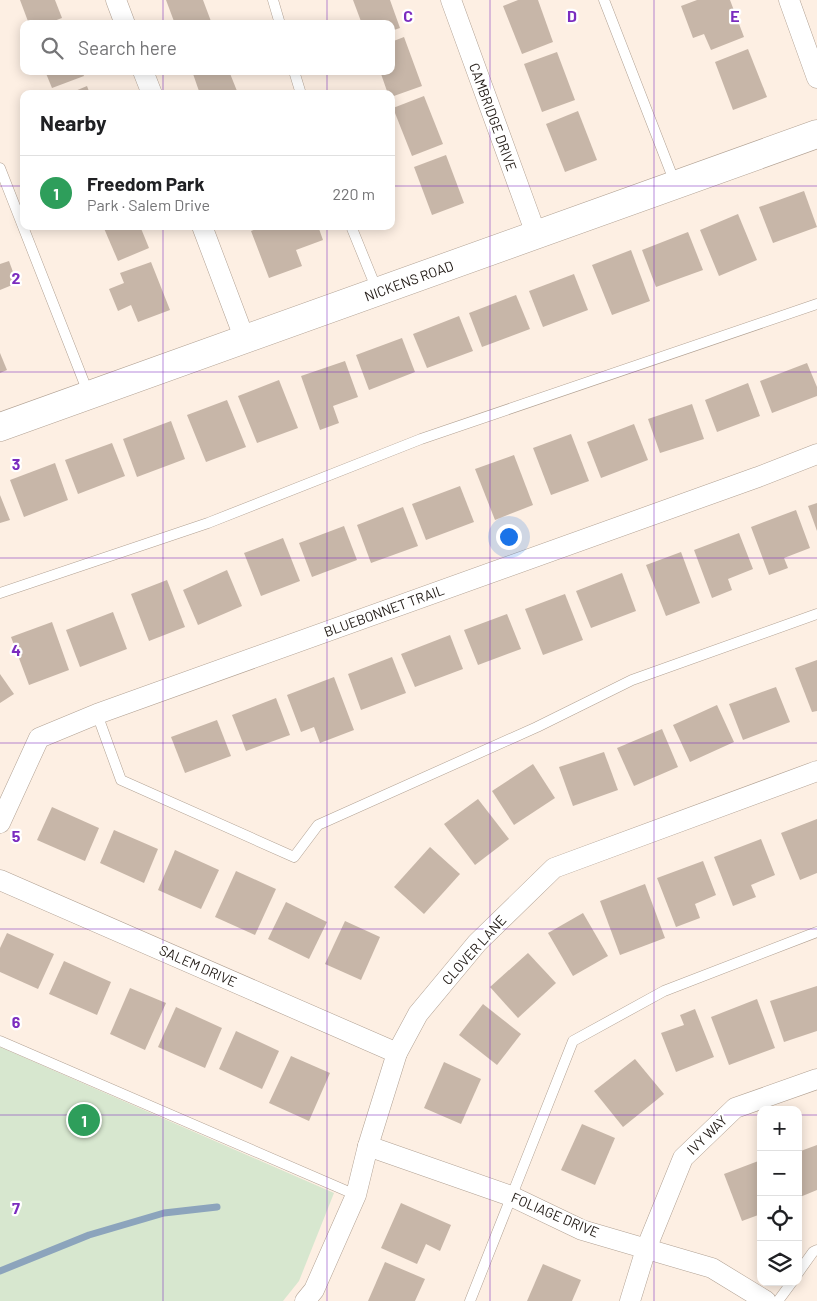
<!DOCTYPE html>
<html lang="en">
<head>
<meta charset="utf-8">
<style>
	:root { --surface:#fff; --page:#f2f2f2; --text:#202124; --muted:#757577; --line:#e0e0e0; --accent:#d93025 }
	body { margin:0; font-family:Barlow,sans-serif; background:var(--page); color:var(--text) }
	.controls { position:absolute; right:15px; bottom:15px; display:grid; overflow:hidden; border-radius:10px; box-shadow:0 2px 12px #0003 }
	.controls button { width:45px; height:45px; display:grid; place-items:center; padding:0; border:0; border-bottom:1px solid var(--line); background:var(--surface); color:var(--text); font:25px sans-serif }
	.you { position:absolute; left:508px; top:536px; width:18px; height:18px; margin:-12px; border:4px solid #fff; border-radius:50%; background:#1a73e8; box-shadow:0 0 0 8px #1a73e833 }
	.badge { display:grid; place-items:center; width:32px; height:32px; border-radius:50%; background:var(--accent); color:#fff; font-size:16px; font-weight:700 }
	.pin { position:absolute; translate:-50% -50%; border:2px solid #fff; box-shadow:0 1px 5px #0006 }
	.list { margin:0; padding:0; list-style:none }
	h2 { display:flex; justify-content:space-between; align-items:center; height:65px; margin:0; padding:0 20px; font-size:21px }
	h2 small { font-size:16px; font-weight:400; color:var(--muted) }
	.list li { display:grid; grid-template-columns:32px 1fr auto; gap:15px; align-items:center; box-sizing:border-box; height:75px; padding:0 20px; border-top:1px solid var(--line) }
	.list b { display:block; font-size:19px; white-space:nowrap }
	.list p { margin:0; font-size:16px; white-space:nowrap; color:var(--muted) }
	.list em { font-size:16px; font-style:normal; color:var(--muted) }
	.icon { flex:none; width:28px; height:28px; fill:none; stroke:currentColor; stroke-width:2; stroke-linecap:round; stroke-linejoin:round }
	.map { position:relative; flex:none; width:817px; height:1301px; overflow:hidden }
	.search { position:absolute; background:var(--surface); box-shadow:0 2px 12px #0003; left:20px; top:20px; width:375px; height:55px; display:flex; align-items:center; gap:12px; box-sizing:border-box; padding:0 18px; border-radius:10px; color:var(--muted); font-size:19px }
	.panel { position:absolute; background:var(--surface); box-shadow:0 2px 12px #0003; left:20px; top:90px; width:375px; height:140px; border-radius:10px }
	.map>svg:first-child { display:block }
	.green { fill:#d7e7cf }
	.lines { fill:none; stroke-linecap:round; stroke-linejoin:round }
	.stream { stroke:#8ca4bc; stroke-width:7 }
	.building { fill:#c7b6a8 }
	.lane-casing { stroke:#b1a193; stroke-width:11 }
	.street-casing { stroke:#b1a193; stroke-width:21 }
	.secondary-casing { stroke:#b1a193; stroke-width:29 }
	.lane { stroke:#fff; stroke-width:10 }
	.street { stroke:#fff; stroke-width:20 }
	.secondary { stroke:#fff; stroke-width:28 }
	.grid { fill:none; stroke:#7b2cbf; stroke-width:1; stroke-opacity:0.55 }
	.labels { text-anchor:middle; stroke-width:4.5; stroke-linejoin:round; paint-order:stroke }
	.street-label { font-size:14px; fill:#221b16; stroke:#fff }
	.grid-label { font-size:16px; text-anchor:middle; font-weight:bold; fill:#7b2cbf; stroke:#fff; stroke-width:4.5; stroke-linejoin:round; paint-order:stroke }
</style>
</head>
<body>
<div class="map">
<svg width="817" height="1301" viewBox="0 0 817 1301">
	<rect width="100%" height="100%" fill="#fdefe3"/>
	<polygon class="green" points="0,1047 334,1193 299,1281 283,1301 0,1301"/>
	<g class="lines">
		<polyline class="stream" points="0,1271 89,1235 164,1213 217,1207"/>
	</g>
	<g class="building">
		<polygon points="20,0 55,0 62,18 46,24 29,24"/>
		<polygon points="166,0 203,0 212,24 175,24"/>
		<polygon points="353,0 390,0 400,28 391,31 391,24 362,24"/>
		<polygon points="518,0 538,0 553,42 522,54 503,6"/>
		<polygon points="697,0 730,0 744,37 711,50 704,34 693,38 681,6"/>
		<polygon points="404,37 422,86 391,97 391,94 388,94 380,71 391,71 391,42"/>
		<polygon points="748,49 767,97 733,110 715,62"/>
		<polygon points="557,52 575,100 542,112 524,64"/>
		<polygon points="45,71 82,71 84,76 52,88"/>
		<polygon points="192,71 229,71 237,91 229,94 200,94"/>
		<polygon points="87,86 90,94 68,94"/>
		<polygon points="424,96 443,144 412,156 393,108"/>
		<polygon points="578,111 597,160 565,172 546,124"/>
		<polygon points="446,155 464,203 432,215 414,167"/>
		<polygon points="804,191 817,227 773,243 759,207"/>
		<polygon points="738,214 757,260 719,276 700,230"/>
		<polygon points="103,226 140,226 149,248 118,261"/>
		<polygon points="263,226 318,226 323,240 296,250 302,266 269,278 251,231"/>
		<polygon points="688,232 703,270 656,287 642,250"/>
		<polygon points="631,250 650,301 612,315 592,265"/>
		<polygon points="9,261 17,283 0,290 0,264"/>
		<polygon points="151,262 170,310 138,322 131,305 118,311 109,289 124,283 120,273"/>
		<polygon points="574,274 588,310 543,327 529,291"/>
		<polygon points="516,295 530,329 482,347 469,313"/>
		<polygon points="459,316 473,351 427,368 413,334"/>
		<polygon points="402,338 415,372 369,390 356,355"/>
		<polygon points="0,353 7,370 0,373"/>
		<polygon points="345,361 358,397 333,406 339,423 320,430 301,376"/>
		<polygon points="807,363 817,387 817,396 772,413 760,381"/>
		<polygon points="279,380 298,428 257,443 238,396"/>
		<polygon points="748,383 760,416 717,432 705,400"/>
		<polygon points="227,400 246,447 206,462 187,415"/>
		<polygon points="692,404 704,439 660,453 648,419"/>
		<polygon points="171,421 185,459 137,477 123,439"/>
		<polygon points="634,424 648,460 601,478 587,442"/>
		<polygon points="571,434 589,481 551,495 533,448"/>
		<polygon points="112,443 125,476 78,494 65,460"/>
		<polygon points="514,455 533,505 495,520 475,469"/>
		<polygon points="55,463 68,500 24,517 10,480"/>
		<polygon points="460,486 474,522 426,540 412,504"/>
		<polygon points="0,495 10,520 0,523"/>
		<polygon points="817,503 817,531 808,506"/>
		<polygon points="403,507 418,546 371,563 357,525"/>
		<polygon points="796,510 810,548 784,558 788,568 769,575 751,527"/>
		<polygon points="344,526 357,560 312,577 299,543"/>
		<polygon points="739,533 753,569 728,579 732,590 712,598 694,550"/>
		<polygon points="283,538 300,581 261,596 244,553"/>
		<polygon points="681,552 700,603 666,616 646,565"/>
		<polygon points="227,570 242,606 198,625 183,590"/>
		<polygon points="622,573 636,611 591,628 576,591"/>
		<polygon points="167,580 185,627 149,641 131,594"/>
		<polygon points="565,594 583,640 543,655 525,609"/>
		<polygon points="113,612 127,649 80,667 66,630"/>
		<polygon points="507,614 521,649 478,665 464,630"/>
		<polygon points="52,622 69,670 29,685 11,637"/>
		<polygon points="450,635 463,669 415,687 401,654"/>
		<polygon points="392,657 406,693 361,710 348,674"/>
		<polygon points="817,660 817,711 812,712 795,668"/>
		<polygon points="0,674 14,694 0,703"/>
		<polygon points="334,677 354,730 320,743 314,727 301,732 287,695"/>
		<polygon points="776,687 790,722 743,740 729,704"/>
		<polygon points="276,698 290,735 246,751 232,715"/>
		<polygon points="717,705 734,742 690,762 673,725"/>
		<polygon points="217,720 231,756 185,773 171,737"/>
		<polygon points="662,729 678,767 634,786 617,748"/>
		<polygon points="604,752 618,790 573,806 559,767"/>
		<polygon points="533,764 555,798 514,825 492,791"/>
		<polygon points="478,799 509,839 475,865 444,824"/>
		<polygon points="52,807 99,828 85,861 37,840"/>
		<polygon points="817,819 817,873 800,880 781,833"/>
		<polygon points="114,830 158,849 144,883 100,863"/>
		<polygon points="761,839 775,875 751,885 756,897 733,906 714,857"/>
		<polygon points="430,847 460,874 424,914 394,887"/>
		<polygon points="175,850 219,870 201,909 158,890"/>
		<polygon points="703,861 716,895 695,904 700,918 676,927 657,878"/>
		<polygon points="236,871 276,889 255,935 215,917"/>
		<polygon points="645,884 665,938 620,955 600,901"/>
		<polygon points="286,902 327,922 309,959 268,939"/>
		<polygon points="583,913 608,956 573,976 548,933"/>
		<polygon points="345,921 380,937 361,980 325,964"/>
		<polygon points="7,933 54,954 38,989 0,972 0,948"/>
		<polygon points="528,953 556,983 518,1018 490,987"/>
		<polygon points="64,961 111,982 97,1015 49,994"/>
		<polygon points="817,986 817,1031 784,1042 770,1001"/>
		<polygon points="130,988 166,1003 145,1050 110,1034"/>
		<polygon points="757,999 775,1048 729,1065 711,1017"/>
		<polygon points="483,1004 521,1034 497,1065 459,1035"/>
		<polygon points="176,1007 222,1028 205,1068 158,1047"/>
		<polygon points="695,1009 714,1057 676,1072 661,1033 684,1025 680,1015"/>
		<polygon points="236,1031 279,1051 262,1089 219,1069"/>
		<polygon points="291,1056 330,1073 309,1121 269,1103"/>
		<polygon points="635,1059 664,1094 623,1127 594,1091"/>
		<polygon points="444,1062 481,1079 461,1124 424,1108"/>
		<polygon points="582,1124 615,1138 595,1185 561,1170"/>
		<polygon points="817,1145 817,1190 800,1197 798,1192 798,1152"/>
		<polygon points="761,1160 761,1214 742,1221 724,1174"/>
		<polygon points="401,1203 451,1225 440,1251 426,1244 417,1264 381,1248"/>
		<polygon points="385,1262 425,1279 415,1301 368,1301"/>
		<polygon points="543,1264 581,1280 572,1301 527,1301"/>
	</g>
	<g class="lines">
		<g class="lane-casing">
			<g id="lane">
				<polyline points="273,0 280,24"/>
				<polyline points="604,0 675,183"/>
				<polyline points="294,71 301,94"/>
				<polyline points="0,168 89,395"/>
				<polyline points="351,226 377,290"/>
				<polyline points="0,593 208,523 421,439 817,304"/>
				<polyline points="97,714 121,780 294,857 318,825 537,727 632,680 817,614"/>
				<polyline points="0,1041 356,1195"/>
				<polyline points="798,1273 813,1252 817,1250"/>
				<polyline points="470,1301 573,1041 664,991 817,932"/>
				<polyline points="778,1301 792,1282"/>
			</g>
		</g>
		<g class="street-casing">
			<g id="street">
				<polyline points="116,0 125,24"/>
				<polyline points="451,0 536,234"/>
				<polyline points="789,0 817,78"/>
				<polyline points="143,71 152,94"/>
				<polyline points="202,226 245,340"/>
				<polyline points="0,823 39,738 97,714 758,477 817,454"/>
				<polyline points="0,880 397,1053"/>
				<polyline points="368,1146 511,1196 582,1230 712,1268 766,1301"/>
				<polyline points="305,1301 314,1290 356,1195 368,1146 397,1053 418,1014 477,943 554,868 817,771"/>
				<polyline points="630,1301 646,1249 683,1158 735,1108 817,1079"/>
			</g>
		</g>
		<g class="secondary-casing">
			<polyline id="secondary" points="0,427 817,134"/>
		</g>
		<use href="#lane" class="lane"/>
		<use href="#street" class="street"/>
		<use href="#secondary" class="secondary"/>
	</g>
	<path class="grid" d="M163,0V24M327,0V24M490,0V1301M654,0V1301M163,71V94M327,71V94M0,186H24M391,186H817M163,226V1301M327,226V1301M0,372H817M0,558H817M0,743H817M0,929H817M0,1115H761M798,1115H817"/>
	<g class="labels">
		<g class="street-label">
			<text transform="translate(493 117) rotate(70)" y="5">CAMBRIDGE DRIVE</text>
			<text transform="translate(409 281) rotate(-20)" y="5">NICKENS ROAD</text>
			<text transform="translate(384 611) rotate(-20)" y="5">BLUEBONNET TRAIL</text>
			<text transform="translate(474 950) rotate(-48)" y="5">CLOVER LANE</text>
			<text transform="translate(198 966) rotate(24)" y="5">SALEM DRIVE</text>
			<text transform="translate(707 1135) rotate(-44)" y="5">IVY WAY</text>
			<text transform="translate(555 1215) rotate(23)" y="5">FOLIAGE DRIVE</text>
		</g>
	</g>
	<g class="grid-label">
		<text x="408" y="22">C</text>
		<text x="572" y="22">D</text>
		<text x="735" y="22">E</text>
		<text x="16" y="284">2</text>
		<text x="16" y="470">3</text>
		<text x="16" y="656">4</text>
		<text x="16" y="842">5</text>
		<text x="16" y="1028">6</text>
		<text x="16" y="1214">7</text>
	</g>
</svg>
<div class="controls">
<button>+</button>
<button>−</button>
<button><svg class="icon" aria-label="locate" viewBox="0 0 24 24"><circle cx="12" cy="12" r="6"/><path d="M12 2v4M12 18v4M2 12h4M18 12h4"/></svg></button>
<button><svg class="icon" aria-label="layers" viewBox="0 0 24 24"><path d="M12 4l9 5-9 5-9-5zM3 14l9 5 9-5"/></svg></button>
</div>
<div class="you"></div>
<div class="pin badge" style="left:84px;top:1120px;background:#2e9e5b">1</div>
<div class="search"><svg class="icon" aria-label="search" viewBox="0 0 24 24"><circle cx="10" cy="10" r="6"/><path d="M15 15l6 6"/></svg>Search here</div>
<section class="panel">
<h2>Nearby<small></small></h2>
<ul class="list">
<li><span class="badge" style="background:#2e9e5b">1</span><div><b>Freedom Park</b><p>Park · Salem Drive</p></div><em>220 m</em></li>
</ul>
</section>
</div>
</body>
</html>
